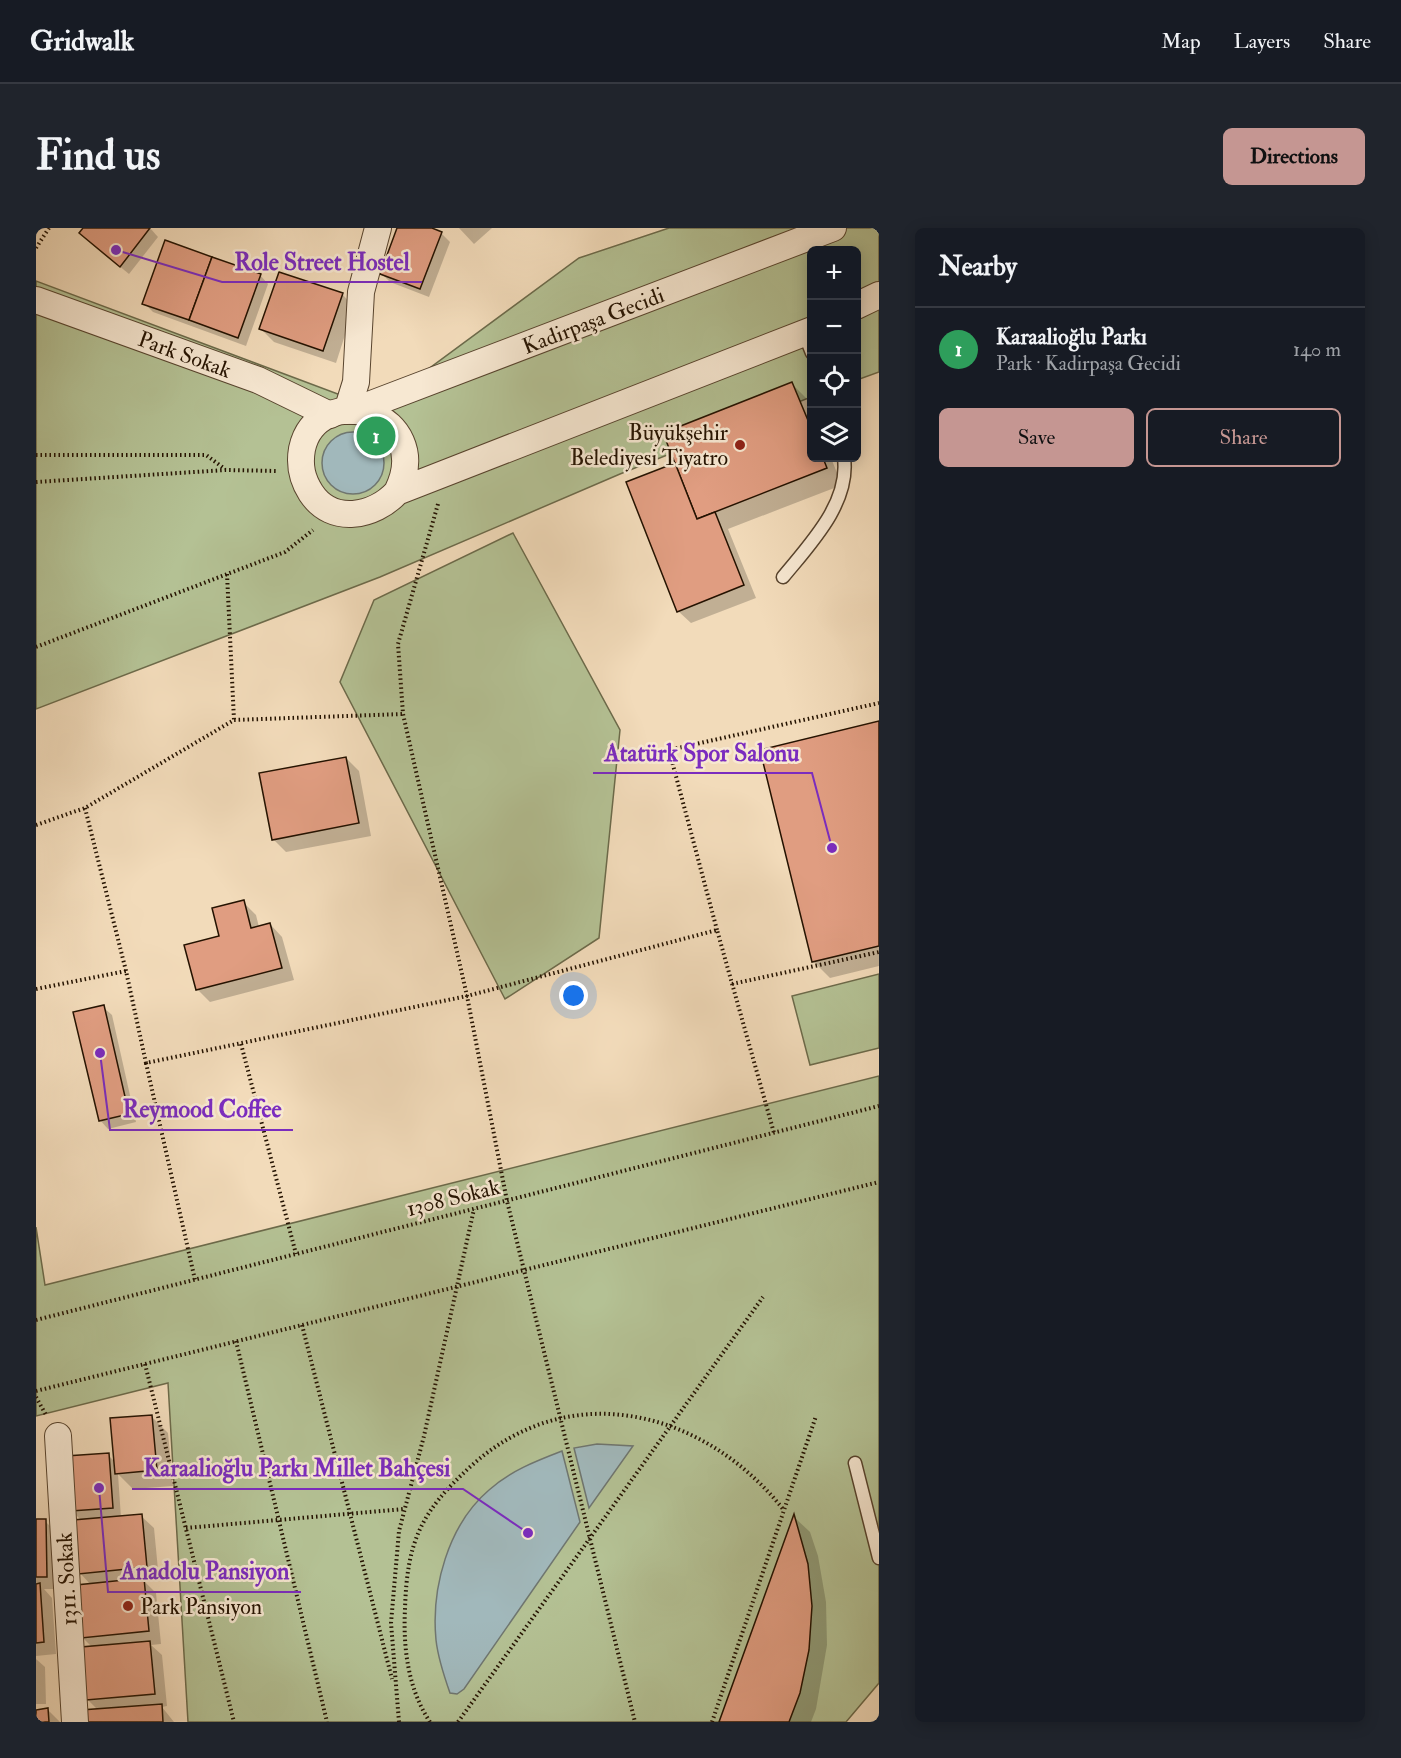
<!DOCTYPE html>
<html lang="en">
<head>
<meta charset="utf-8">
<style>
	:root { --surface:#171b24; --page:#20242c; --text:#f1f3f6; --muted:#9ea1a6; --line:#363941; --accent:#c59692 }
	body { margin:0; font-family:"IM FELL Double Pica",serif; background:var(--page); color:var(--text) }
	.controls { position:absolute; right:18px; top:18px; display:grid; overflow:hidden; border-radius:9px; box-shadow:0 3px 15px #0003 }
	.controls button { width:54px; height:54px; display:grid; place-items:center; padding:0; border:0; border-bottom:2px solid var(--line); background:var(--surface); color:var(--text); font:30px sans-serif }
	.you { position:absolute; left:538px; top:768px; width:21px; height:21px; margin:-15px; border:4px solid #fff; border-radius:50%; background:#1a73e8; box-shadow:0 0 0 9px #1a73e833 }
	.badge { display:grid; place-items:center; width:39px; height:39px; border-radius:50%; background:var(--accent); color:#fff; font-size:20px; font-weight:700 }
	.pin { position:absolute; translate:-50% -50%; border:3px solid #fff; box-shadow:0 2px 6px #0006 }
	.list { margin:0; padding:0; list-style:none }
	h2 { display:flex; justify-content:space-between; align-items:center; height:78px; margin:0; padding:0 24px; font-size:26px }
	h2 small { font-size:20px; font-weight:400; color:var(--muted) }
	.list li { display:grid; grid-template-columns:39px 1fr auto; gap:18px; align-items:center; box-sizing:border-box; height:84px; padding:0 24px; border-top:2px solid var(--line) }
	.list b { display:block; font-size:22px; white-space:nowrap }
	.list p { margin:0; font-size:20px; white-space:nowrap; color:var(--muted) }
	.list em { font-size:20px; font-style:normal; color:var(--muted) }
	.actions { display:flex; gap:12px; padding:18px 24px }
	.actions a { flex:1; padding:14px 0; border:2px solid var(--accent); border-radius:9px; text-align:center; font-size:21px; color:var(--accent) }
	.actions .main { background:var(--accent); color:#111 }
	.icon { flex:none; width:33px; height:33px; fill:none; stroke:currentColor; stroke-width:2; stroke-linecap:round; stroke-linejoin:round }
	.map { position:relative; flex:none; width:843px; height:1494px; overflow:hidden; border-radius:9px }
	header { display:flex; align-items:center; gap:36px; box-sizing:border-box; height:84px; padding:0 30px; background:var(--surface); border-bottom:2px solid var(--line) }
	header strong { font-size:28px }
	nav { display:flex; gap:33px; margin-inline-start:auto; font-size:21px }
	.intro { display:flex; align-items:center; justify-content:space-between; box-sizing:border-box; height:144px; padding:0 36px }
	h1 { margin:0; font-size:42px }
	.button { padding:15px 27px; border-radius:9px; background:var(--accent); color:#111; font-size:21px; font-weight:700 }
	main { display:flex; gap:36px; padding:0 36px }
	aside { flex:1; background:var(--surface); border-radius:9px; box-shadow:0 3px 15px #0003 }
	.map>svg:first-child { display:block }
	.green { fill:#b4c194; stroke:#6c6a4a; stroke-width:1.5 }
	.water { fill:#a1b8bb; stroke:#6f7670; stroke-width:1.5 }
	.shadow { fill:#0003 }
	.building { fill:#e09d81; stroke:#241200; stroke-width:1.5 }
	.lines { fill:none; stroke-linecap:round; stroke-linejoin:round }
	.lane-casing { stroke:#58442e; stroke-width:15 }
	.street-casing { stroke:#58442e; stroke-width:28 }
	.path { stroke:#241200; stroke-width:4; stroke-dasharray:1.5 3; stroke-linecap:butt }
	.lane { stroke:#f7e8d2; stroke-width:12 }
	.street { stroke:#f7e8d2; stroke-width:26 }
	.poi-dot { fill:#8f2418; stroke:#f7e8d2; stroke-width:2 }
	.labels { text-anchor:middle; stroke-width:5; stroke-linejoin:round; paint-order:stroke }
	.street-label { font-size:22px; fill:#241200; stroke:#f7e8d2 }
	.poi-label { font-size:22px; fill:#241200; stroke:#f7e8d2; text-anchor:end }
	.leader { fill:none; stroke:#7b2cbf; stroke-width:2 }
	.callout-dot { fill:#7b2cbf; stroke:#f7e8d2; stroke-width:2 }
	.callout-label { font-size:24px; text-anchor:middle; font-weight:bold; fill:#7b2cbf; stroke:#f7e8d2; stroke-width:5; stroke-linejoin:round; paint-order:stroke }
</style>
</head>
<body>
<header>
<strong>Gridwalk</strong>
<nav><a>Map</a><a>Layers</a><a>Share</a></nav>
</header>
<div class="intro"><h1>Find us</h1><a class="button">Directions</a></div>
<main>
<div class="map">
<svg width="843" height="1494" viewBox="0 0 843 1494">
	<rect width="100%" height="100%" fill="#f2dbba"/>
	<filter id="stains"><feTurbulence type="fractalNoise" baseFrequency=".00333" numOctaves="4"/><feColorMatrix values="0 0 0 0 .2 0 0 0 0 .09 0 0 0 0 .02 0 0 0 .5 -.17"/></filter>
	<radialGradient id="worn" r=".72"><stop offset=".6" stop-color="#630" stop-opacity="0"/><stop offset="1" stop-color="#630" stop-opacity=".3"/></radialGradient>
	<g class="green">
		<polygon points="633,0 843,0 843,144 821,152 820,22 776,22 775,169 584,246 344,349 0,481 0,53 307,168 361,164 543,30"/>
		<polygon points="477,305 584,502 563,710 469,771 304,454 338,372"/>
		<polygon points="843,746 843,820 774,837 756,768"/>
		<polygon points="843,848 843,1455 810,1494 152,1494 132,1155 0,1188 0,999 9,1057"/>
	</g>
	<g class="water">
		<circle cx="317" cy="235" r="31"/>
		<polygon points="561,1216 597,1218 553,1280 538,1220"/>
		<path d="M526,1223L544,1294L428,1461L421,1466L414,1465C408,1448 402,1430 400,1412C395,1360 412,1297 453,1262C474,1243 500,1233 526,1223Z"/>
	</g>
	<g class="shadow">
		<polygon points="49,0 114,0 122,9 93,46 53,13"/>
		<polygon points="363,0 392,0 405,5 414,14 393,69 354,54 345,45"/>
		<polygon points="423,0 456,0 438,16"/>
		<polygon points="224,47 232,56 210,118 117,84 108,75"/>
		<polygon points="306,66 318,79 300,135 238,114 225,101"/>
		<polygon points="756,156 772,172 776,180 776,230 795,230 806,257 692,301 720,370 655,395 642,383 643,242"/>
		<polygon points="843,495 843,738 794,750 778,734"/>
		<polygon points="310,530 323,543 335,608 250,624 237,611"/>
		<polygon points="207,674 220,687 223,699 234,696 246,709 258,752 174,774 161,761 185,709"/>
		<polygon points="67,779 76,787 100,894 72,901 64,892"/>
		<polygon points="116,1189 132,1205 137,1258 97,1261 82,1246 85,1290 105,1288 118,1300 123,1352 108,1353 120,1365 125,1416 115,1417 126,1427 131,1478 126,1479 138,1494 47,1494 62,1482 52,1472 56,1419 46,1409 55,1357 44,1345 46,1293 36,1283 72,1227 79,1234"/>
		<polygon points="758,1289 774,1304 782,1328 790,1374 791,1417 780,1481 775,1494 685,1494"/>
		<polygon points="0,1293 9,1293 22,1306 23,1361 8,1361 16,1370 20,1426 0,1428"/>
		<polygon points="0,1431 9,1439 10,1476 0,1476"/>
		<polygon points="12,1482 24,1494 0,1494 0,1483"/>
	</g>
	<g class="building">
		<polygon points="47,0 114,0 84,39 43,5"/>
		<polygon points="361,0 396,0 406,4 384,61 344,46"/>
		<polygon points="129,12 176,29 153,92 106,76"/>
		<polygon points="176,29 225,46 202,110 153,92"/>
		<polygon points="243,44 307,65 287,123 223,101"/>
		<polygon points="756,154 776,202 776,230 787,230 791,240 661,291 627,205"/>
		<polygon points="639,235 661,291 679,284 708,357 641,384 590,254"/>
		<polygon points="843,493 843,718 776,734 724,522"/>
		<polygon points="310,529 323,595 236,612 223,545"/>
		<polygon points="208,672 215,700 234,695 246,740 160,762 148,717 183,708 176,680"/>
		<polygon points="68,777 93,886 63,893 37,784"/>
		<polygon points="116,1187 121,1242 79,1246 74,1190"/>
		<polygon points="73,1225 77,1280 35,1283 30,1228"/>
		<polygon points="106,1286 111,1339 42,1346 37,1292"/>
		<polygon points="758,1286 772,1336 776,1378 773,1422 764,1465 753,1494 683,1494"/>
		<polygon points="0,1291 10,1291 11,1349 0,1349"/>
		<polygon points="108,1350 113,1403 45,1410 40,1357"/>
		<polygon points="4,1355 8,1414 0,1415 0,1356"/>
		<polygon points="114,1413 119,1466 50,1472 45,1419"/>
		<polygon points="126,1476 127,1494 46,1494 45,1482"/>
		<polygon points="12,1480 13,1494 0,1494 0,1482"/>
	</g>
	<g class="lines">
		<g class="lane-casing">
			<g id="lane">
				<polyline points="768,105 776,125"/>
				<path d="M747,349C774,316 814,275 808,230"/>
				<polyline points="819,1235 843,1330"/>
			</g>
		</g>
		<g class="street-casing">
			<g id="street">
				<polyline points="0,72 222,152 294,187"/>
				<polyline points="820,78 843,67"/>
				<polyline points="311,183 320,154 325,64 342,0"/>
				<polyline points="317,183 797,0"/>
				<path d="M361,264C401,184 281,151 266,221C263,238 266,251 275,265C296,297 338,289 361,264L776,102"/>
				<polyline points="22,1208 39,1494"/>
			</g>
		</g>
		<g class="path">
			<polyline points="0,20 13,0"/>
			<polyline points="0,227 170,227 189,241"/>
			<polyline points="0,254 190,242 241,243"/>
			<polyline points="402,276 362,416 367,486 431,768 471,973 599,1494"/>
			<polyline points="191,346 198,492"/>
			<polyline points="0,419 249,324 277,302"/>
			<polyline points="49,580 90,743"/>
			<polyline points="0,597 49,580 198,492 367,486"/>
			<polyline points="681,702 633,522 843,475"/>
			<polyline points="696,756 843,724"/>
			<polyline points="0,761 90,743 110,835 431,768 681,702 738,905"/>
			<polyline points="205,816 260,1026"/>
			<polyline points="110,835 159,1052"/>
			<polyline points="0,1092 843,878"/>
			<polyline points="266,1097 356,1451"/>
			<polyline points="200,1113 291,1494"/>
			<polyline points="109,1136 198,1494"/>
			<polyline points="0,1163 843,954"/>
			<polyline points="0,1169 10,1187"/>
			<polyline points="150,1300 368,1281"/>
			<polyline points="363,1494 355,1395 363,1303 388,1208 438,981"/>
			<path d="M394,1494C372,1461 367,1420 369,1381C371,1313 385,1284 434,1239C534,1147 669,1183 747,1281"/>
			<polyline points="422,1494 727,1069"/>
			<polyline points="676,1494 780,1188"/>
		</g>
		<use href="#lane" class="lane"/>
		<use href="#street" class="street"/>
	</g>
	<g class="poi-dot">
		<circle cx="704" cy="217" r="6"/>
		<circle cx="92" cy="1378" r="6"/>
	</g>
	<g class="labels">
		<g class="street-label">
			<text transform="translate(557 92) rotate(-21)" y="8">Kadirpaşa Gecidi</text>
			<text transform="translate(149 126) rotate(20)" y="8">Park Sokak</text>
			<text transform="translate(417 969) rotate(-14)" y="8">1308 Sokak</text>
			<text transform="translate(30 1351) rotate(-93)" y="8">1311. Sokak</text>
		</g>
		<g class="poi-label">
			<text x="692" y="212">Büyükşehir<tspan x="692" dy="25">Belediyesi Tiyatro</tspan></text>
			<text x="104" y="1386" text-anchor="start">Park Pansiyon</text>
		</g>
	</g>
	<path class="leader" d="M80 22L186 54H386M796 620L776 545H557M64 825L74 902H257M492 1305L427 1261H96M63 1260L72 1364H265"/>
	<g class="callout-dot">
		<circle cx="80" cy="22" r="6"/>
		<circle cx="796" cy="620" r="6"/>
		<circle cx="64" cy="825" r="6"/>
		<circle cx="492" cy="1305" r="6"/>
		<circle cx="63" cy="1260" r="6"/>
	</g>
	<g class="callout-label">
		<text x="286" y="42">Role Street Hostel</text>
		<text x="666" y="533">Atatürk Spor Salonu</text>
		<text x="166" y="889">Reymood Coffee</text>
		<text x="261" y="1248">Karaalioğlu Parkı Millet Bahçesi</text>
		<text x="169" y="1351">Anadolu Pansiyon</text>
	</g>
	<rect width="100%" height="100%" filter="url(#stains)"/>
	<rect width="100%" height="100%" fill="url(#worn)"/>
</svg>
<div class="controls">
<button>+</button>
<button>−</button>
<button><svg class="icon" aria-label="locate" viewBox="0 0 24 24"><circle cx="12" cy="12" r="6"/><path d="M12 2v4M12 18v4M2 12h4M18 12h4"/></svg></button>
<button><svg class="icon" aria-label="layers" viewBox="0 0 24 24"><path d="M12 4l9 5-9 5-9-5zM3 14l9 5 9-5"/></svg></button>
</div>
<div class="you"></div>
<div class="pin badge" style="left:340px;top:208px;background:#2e9e5b">1</div>
</div>
<aside>
<h2>Nearby<small></small></h2>
<ul class="list">
<li><span class="badge" style="background:#2e9e5b">1</span><div><b>Karaalioğlu Parkı</b><p>Park · Kadirpaşa Gecidi</p></div><em>140 m</em></li>
</ul>
<div class="actions"><a class="main">Save</a><a>Share</a></div>
</aside>
</main>
</body>
</html>
